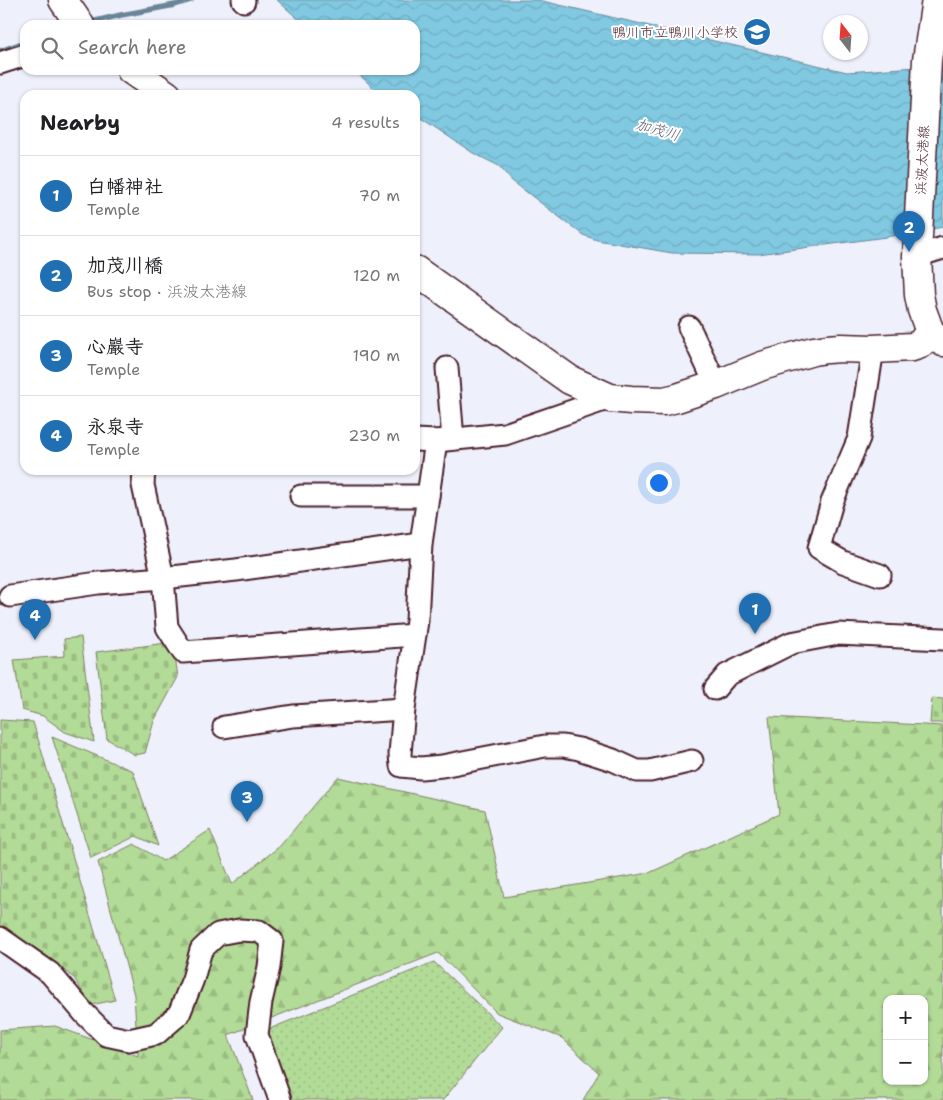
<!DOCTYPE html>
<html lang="en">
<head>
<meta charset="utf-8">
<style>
	:root { --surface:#fff; --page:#f6f6f6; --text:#202124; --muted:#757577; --line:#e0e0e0; --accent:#1f6fb2 }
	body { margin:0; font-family:"Shantell Sans","Klee One",sans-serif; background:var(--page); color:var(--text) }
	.controls { position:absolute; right:15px; bottom:15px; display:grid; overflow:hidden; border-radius:10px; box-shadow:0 1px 4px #0004 }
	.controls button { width:45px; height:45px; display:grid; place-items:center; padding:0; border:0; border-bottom:1px solid var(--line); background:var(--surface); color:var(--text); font:25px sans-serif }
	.compass { position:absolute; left:823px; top:15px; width:45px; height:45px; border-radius:50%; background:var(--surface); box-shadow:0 1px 4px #0004; rotate:343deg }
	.you { position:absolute; left:658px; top:482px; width:18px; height:18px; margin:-12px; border:4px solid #fff; border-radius:50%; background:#1a73e8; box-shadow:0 0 0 8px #1a73e833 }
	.badge { display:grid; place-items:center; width:32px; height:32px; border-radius:50%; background:var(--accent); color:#fff; font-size:16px; font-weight:700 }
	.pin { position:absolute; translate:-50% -41px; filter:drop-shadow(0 1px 2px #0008) }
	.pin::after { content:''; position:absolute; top:26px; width:18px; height:15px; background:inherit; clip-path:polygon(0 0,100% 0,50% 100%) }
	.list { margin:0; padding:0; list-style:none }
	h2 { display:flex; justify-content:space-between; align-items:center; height:65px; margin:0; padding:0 20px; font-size:21px }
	h2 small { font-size:16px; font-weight:400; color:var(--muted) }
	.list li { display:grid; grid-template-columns:32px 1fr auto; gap:15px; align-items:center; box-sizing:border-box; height:80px; padding:0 20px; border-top:1px solid var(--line) }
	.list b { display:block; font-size:19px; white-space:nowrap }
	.list p { margin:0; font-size:16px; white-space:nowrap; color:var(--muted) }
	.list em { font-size:16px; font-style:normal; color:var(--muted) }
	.icon { flex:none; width:28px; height:28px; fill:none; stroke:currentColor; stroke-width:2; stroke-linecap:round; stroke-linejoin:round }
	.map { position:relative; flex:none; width:943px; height:1100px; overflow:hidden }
	.search { position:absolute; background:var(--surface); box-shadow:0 1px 4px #0004; left:20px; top:20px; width:400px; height:55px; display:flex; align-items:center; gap:12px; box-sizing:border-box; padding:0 18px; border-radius:15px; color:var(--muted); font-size:19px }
	.panel { position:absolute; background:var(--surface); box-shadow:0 1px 4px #0004; left:20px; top:90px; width:400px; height:385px; border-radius:15px }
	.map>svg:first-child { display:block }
	.grass { fill:url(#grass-dots); stroke:#7e7d61 }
	.forest { fill:url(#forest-firs); stroke:#7e7d61; fill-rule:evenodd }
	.cemetery { fill:url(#cemetery-stones); stroke:#7e7d61 }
	.water { fill:url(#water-waves); stroke:#6a8598 }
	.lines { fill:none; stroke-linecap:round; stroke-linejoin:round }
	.stream { stroke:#6a8598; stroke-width:5.5 }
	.street-casing { stroke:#4a1f2b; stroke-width:25 }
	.secondary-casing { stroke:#4a1f2b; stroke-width:31 }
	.street { stroke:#fff; stroke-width:21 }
	.secondary { stroke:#fff; stroke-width:28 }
	.labels { text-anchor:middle; stroke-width:4; stroke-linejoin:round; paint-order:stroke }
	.poi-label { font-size:14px; fill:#4a1f2b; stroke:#fff; text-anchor:end }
	.street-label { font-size:14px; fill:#4a1f2b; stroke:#fff }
	.water-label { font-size:15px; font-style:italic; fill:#5d5a6b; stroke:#fff }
</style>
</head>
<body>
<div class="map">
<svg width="943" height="1100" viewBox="0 0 943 1100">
	<defs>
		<pattern id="grass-dots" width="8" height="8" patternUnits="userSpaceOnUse" patternTransform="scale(1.25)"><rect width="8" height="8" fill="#b2db97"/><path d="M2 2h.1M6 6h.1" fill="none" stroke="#9bbc82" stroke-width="1.8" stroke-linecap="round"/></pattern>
		<pattern id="forest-firs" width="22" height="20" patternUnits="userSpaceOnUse" patternTransform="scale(1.25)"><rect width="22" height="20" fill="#b2db97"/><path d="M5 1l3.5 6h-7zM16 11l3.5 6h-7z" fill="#9bbc82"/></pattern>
		<pattern id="cemetery-stones" width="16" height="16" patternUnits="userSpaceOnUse" patternTransform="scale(1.25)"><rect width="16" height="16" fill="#b2db97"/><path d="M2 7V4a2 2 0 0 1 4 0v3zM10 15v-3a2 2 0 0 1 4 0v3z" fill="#9bbc82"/></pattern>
		<pattern id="water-waves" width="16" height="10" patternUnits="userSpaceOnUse" patternTransform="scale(1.25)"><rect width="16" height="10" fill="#80c9e1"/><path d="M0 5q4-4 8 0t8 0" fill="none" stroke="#70acc1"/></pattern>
	</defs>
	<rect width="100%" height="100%" fill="#eef1fb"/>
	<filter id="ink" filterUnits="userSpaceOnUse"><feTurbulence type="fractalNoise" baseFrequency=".02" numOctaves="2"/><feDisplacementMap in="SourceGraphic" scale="10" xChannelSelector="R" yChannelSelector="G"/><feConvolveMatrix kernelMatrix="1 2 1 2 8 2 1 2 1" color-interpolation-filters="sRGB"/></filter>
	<g filter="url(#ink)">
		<polygon class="grass" points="434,962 502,1027 443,1100 289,1100 268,1051 267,1030"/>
		<path class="forest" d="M769,717L943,726V1100H583L599,1073L562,1038L497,1013L438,953L228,1035L253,1100H0V1030L55,1026L138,1056L134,995L98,862L134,844L163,861L210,830L232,884L280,846L338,777L485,810L504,897L649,873L779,814ZM887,999H924V1081H887Z"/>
		<g class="cemetery">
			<polygon points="81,637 94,742 65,732 43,716 22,710 14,660 65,656 64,639"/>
			<polygon points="167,643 175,657 178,677 154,721 145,753 135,755 107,739 96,652"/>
			<polygon points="932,698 943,699 943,723 930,723"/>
			<polygon points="0,720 33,722 115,1000 91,1005 74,978 55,963 0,927"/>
			<polygon points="52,737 133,771 158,846 136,836 91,858"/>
		</g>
		<polygon class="water" points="277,0 538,0 847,72 943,65 943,227 886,237 758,254 672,253 597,240 583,235 512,181 499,166 473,153 415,114 415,95 383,95 378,92 354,70 415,70 415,25 305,25"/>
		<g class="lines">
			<g class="stream">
				<polyline points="87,23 121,15 175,5 191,0"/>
				<polyline points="0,51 25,42"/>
			</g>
			<g class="street-casing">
				<g id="street">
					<polyline points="243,0 244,1"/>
					<polyline points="0,63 25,55"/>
					<polyline points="917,256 943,248"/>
					<polyline points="689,327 716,385"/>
					<polyline points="873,349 859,438 832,502 819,548 843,562 880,575"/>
					<polyline points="447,368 453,439"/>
					<polyline points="415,440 436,441 505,434 610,398"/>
					<polyline points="436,441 421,544 417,621 404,709 400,754 401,766 421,768 442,766 545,746 563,746 579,749 613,760 637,771 650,771 692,761"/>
					<polyline points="144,470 143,485 163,578 167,627 183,652 415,635"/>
					<polyline points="301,496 428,496"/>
					<polyline points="10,596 98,583 163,578 236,570 421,544"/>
					<polyline points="715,689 727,675 791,643 838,634 943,639"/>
					<polyline points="224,727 293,716 404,709"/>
					<polyline points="0,938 50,973 84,1013 106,1035 129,1040 156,1034 179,1014 193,979 201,950 218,934 239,930 259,931 272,941 269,967 261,1002 257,1035 280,1100"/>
				</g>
			</g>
			<g class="secondary-casing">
				<g id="secondary">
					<polyline points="63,0 80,25"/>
					<polyline points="936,0 927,60 917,256 919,295 922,310 930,332 937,338 943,342"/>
					<polyline points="131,70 167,95"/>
					<polyline points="415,270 570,380 610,398 631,400 664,401 677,398 716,385 762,366 813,351 827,349 841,348 873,349 912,347 918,345 921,343 930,332"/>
				</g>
			</g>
			<use href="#street" class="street"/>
			<use href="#secondary" class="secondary"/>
		</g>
	</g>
	<defs>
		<g id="school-disc" transform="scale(1.4375)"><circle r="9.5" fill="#1f6fb2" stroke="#fff"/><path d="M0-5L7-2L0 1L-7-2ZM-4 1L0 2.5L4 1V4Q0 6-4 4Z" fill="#fff"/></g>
	</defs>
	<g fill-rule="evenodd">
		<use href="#school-disc" x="757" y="32"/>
	</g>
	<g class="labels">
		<g class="poi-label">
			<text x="738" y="37">鴨川市立鴨川小学校</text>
		</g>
		<g class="street-label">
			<text transform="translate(922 160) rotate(-87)" y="5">浜波太港線</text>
		</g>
		<g class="water-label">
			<text transform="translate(658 130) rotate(16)" y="5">加茂川</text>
		</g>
	</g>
</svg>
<div class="controls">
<button>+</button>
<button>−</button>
</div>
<svg class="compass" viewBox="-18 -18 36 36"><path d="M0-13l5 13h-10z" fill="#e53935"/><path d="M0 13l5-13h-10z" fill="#757577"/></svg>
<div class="you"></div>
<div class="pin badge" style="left:755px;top:634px">1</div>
<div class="pin badge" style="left:909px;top:252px">2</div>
<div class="pin badge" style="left:247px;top:822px">3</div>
<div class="pin badge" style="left:35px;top:640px">4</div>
<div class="search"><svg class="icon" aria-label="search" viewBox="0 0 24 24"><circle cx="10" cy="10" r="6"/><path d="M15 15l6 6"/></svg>Search here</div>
<section class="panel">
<h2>Nearby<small>4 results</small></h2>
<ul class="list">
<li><span class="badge">1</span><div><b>白幡神社</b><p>Temple</p></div><em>70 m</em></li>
<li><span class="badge">2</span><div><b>加茂川橋</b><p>Bus stop · 浜波太港線</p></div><em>120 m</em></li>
<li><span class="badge">3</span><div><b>心巖寺</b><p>Temple</p></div><em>190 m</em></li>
<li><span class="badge">4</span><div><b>永泉寺</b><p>Temple</p></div><em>230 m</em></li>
</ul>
</section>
</div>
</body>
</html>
